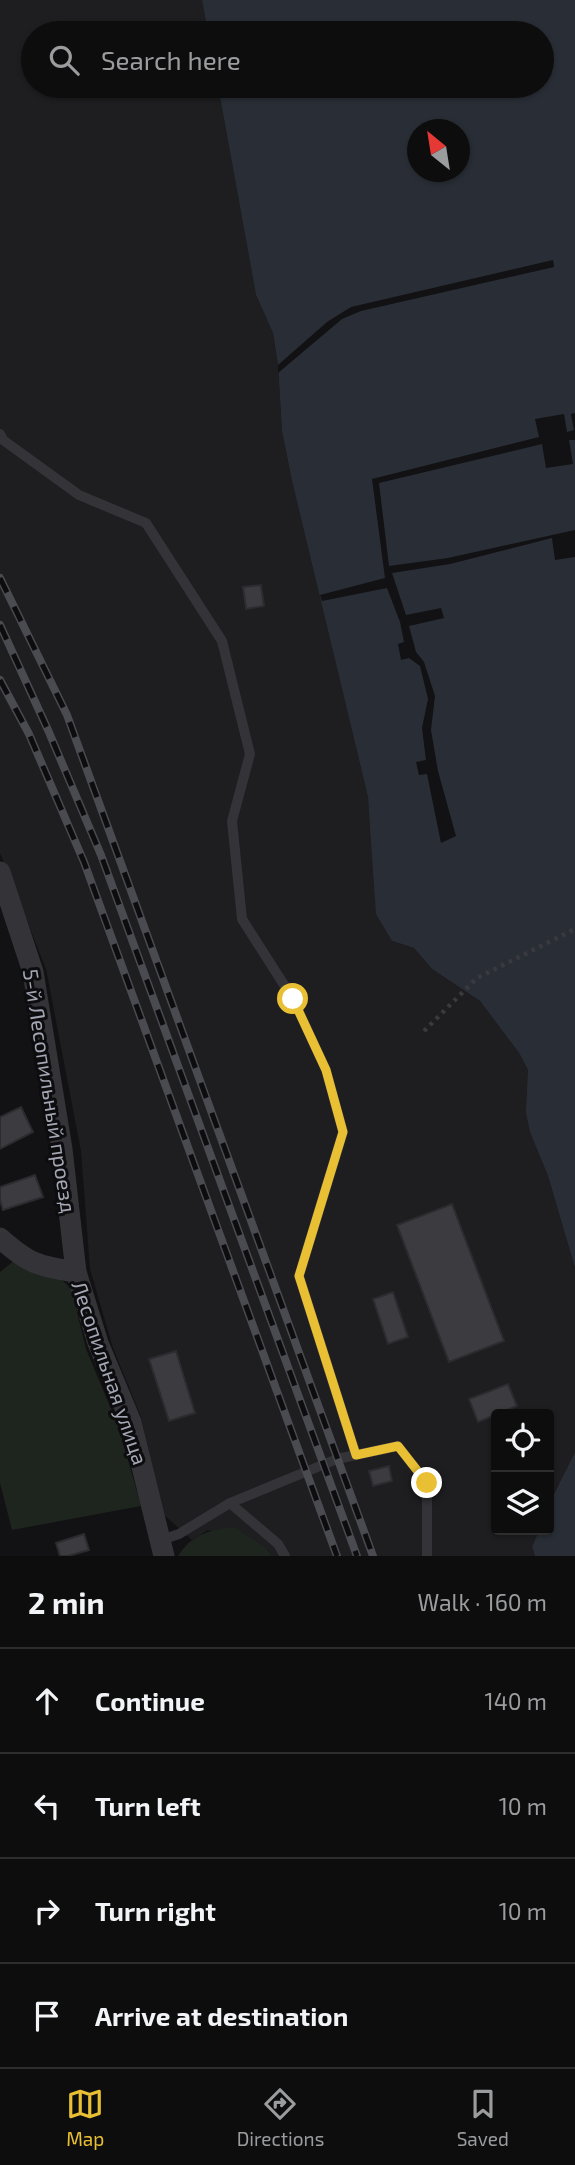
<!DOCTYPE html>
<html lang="en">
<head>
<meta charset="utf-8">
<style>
	:root { --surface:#0e0d0e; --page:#1c1b1c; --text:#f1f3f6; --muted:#9b9c9e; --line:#2e2d2e; --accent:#e9c034 }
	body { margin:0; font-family:"Exo 2",sans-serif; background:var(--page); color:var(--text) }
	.controls { position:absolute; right:21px; bottom:21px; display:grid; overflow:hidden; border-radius:7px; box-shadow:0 2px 5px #0004 }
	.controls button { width:63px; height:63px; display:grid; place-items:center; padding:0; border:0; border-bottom:2px solid var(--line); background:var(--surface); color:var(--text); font:35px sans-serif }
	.compass { position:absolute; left:407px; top:119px; width:63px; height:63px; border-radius:50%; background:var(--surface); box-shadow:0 2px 5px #0004; rotate:330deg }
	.stop { position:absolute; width:21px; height:21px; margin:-16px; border:5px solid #e9c034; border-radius:50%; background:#fff }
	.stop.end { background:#e9c034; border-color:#fff; box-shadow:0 2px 7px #0008 }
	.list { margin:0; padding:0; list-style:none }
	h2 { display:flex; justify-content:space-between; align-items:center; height:91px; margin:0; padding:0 28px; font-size:30px }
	h2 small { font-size:23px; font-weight:400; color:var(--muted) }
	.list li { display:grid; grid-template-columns:46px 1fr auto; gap:21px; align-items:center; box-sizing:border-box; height:105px; padding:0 28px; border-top:2px solid var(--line) }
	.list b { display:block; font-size:26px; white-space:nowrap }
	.list em { font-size:23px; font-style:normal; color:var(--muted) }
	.icon { flex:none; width:38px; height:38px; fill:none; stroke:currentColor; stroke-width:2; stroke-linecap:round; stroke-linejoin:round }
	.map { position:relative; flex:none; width:575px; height:1556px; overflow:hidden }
	.search { position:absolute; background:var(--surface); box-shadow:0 2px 5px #0004; left:21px; right:21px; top:21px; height:77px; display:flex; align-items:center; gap:18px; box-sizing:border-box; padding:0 24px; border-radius:38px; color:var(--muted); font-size:26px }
	.sheet { height:511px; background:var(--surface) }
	nav { display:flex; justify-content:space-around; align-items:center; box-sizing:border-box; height:98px; border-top:2px solid var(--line); background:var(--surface); font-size:19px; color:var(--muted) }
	nav a { display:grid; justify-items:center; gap:4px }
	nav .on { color:var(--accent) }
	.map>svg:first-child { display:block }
	.built { fill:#1e1d20 }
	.green { fill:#1e251f }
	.water { fill:#292e36; fill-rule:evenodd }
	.pier { fill:#121113 }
	.building { fill:#3c3b40; stroke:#2c2b2f; stroke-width:2 }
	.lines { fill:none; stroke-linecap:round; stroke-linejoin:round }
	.path { stroke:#393a3f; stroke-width:4.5; stroke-dasharray:3.5 5; stroke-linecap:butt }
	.service { stroke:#333338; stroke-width:10 }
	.minor { stroke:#333338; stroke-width:21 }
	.rail-casing { stroke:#4a4b51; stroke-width:8 }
	.rail { stroke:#0d0c0e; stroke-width:5; stroke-dasharray:16; stroke-linecap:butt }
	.route { stroke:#e9c034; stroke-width:9 }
	.labels { text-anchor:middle; stroke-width:6; stroke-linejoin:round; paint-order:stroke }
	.street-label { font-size:21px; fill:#a3a6b3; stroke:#0d0c0e }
</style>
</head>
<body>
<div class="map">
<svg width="575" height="1556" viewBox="0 0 575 1556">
	<rect width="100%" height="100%" fill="#121113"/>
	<polygon class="built" points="0,0 202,0 208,33 33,33 33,86 218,86 256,295 273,333 278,365 282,431 292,481 368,797 372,841 392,941 414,948 432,969 480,1001 519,1053 528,1070 530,1132 548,1176 575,1268 575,1452 549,1504 549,1414 496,1414 496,1530 539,1530 532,1547 535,1556 272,1556 266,1548 208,1530 192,1540 163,1514 141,1417 113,1348 90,1269 81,1151 46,969 0,853"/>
	<g class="green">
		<polygon points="15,1260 57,1276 71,1288 86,1349 119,1428 141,1506 12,1530 0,1483 0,1272"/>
		<path d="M234,1527L266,1548L272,1556H178C192,1534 209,1530 234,1527Z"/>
	</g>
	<g class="water">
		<path d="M202,0H575V1268L548,1176L530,1132L526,1112L528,1070L519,1053L480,1001L432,969L414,948L392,941L376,914L368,797L292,481L282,431L278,365L273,333L256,295L218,86H542V33H208ZM418,130H460V172H418Z"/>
		<polygon points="575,1452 575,1556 535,1556 532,1547 539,1530 549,1530 549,1504"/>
	</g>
	<g class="pier">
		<polygon points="553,260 554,267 361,311 342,319 278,373 278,365 327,322 351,307"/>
		<polygon points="575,413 575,440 569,440 573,464 546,468 542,444 379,483 389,566 448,558 575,530 575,557 555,560 552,538 450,564 392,573 406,615 441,608 444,618 409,626 416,652 424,662 435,696 431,730 438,771 456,836 441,843 427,774 419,775 416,762 426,760 422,728 428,699 420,666 409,658 401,660 398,644 404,642 400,622 387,588 322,601 320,595 385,578 372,479 539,437 535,419 564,414 567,432 574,430 571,414"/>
	</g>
	<g class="building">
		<polygon points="261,585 264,606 246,609 243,587"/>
		<polygon points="21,1107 33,1132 0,1149 0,1117"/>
		<polygon points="35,1175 43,1197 3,1210 0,1200 0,1187"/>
		<polygon points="452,1204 504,1341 449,1362 397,1225"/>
		<polygon points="393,1292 408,1337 388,1344 373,1299"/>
		<polygon points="176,1351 195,1413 169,1421 149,1359"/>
		<polygon points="508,1384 517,1406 478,1422 469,1399"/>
		<polygon points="389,1466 392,1481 373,1486 369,1471"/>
		<polygon points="84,1534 89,1550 68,1556 60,1556 56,1543"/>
	</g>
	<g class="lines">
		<polyline class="path" points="424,1031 477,978 573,930"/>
		<g class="service">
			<polyline points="0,434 3,440 79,495 146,523 222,641 250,754 232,821 242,919 293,999 326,1070 343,1132 299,1276 356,1455"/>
			<polyline points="230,1503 337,1459 398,1446 427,1483 427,1556"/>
			<polyline points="161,1540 179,1534 230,1503 278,1544 285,1556"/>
		</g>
		<g class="minor">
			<polyline points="0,872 33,972 62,1149 76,1272 98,1343 131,1422 164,1556"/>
			<path d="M0,1238C29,1264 38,1266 76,1272"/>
		</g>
		<g class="rail-casing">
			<g id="rail">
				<polyline points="0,578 67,715 373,1556"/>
				<polyline points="0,625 48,730 101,855 357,1556"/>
				<polyline points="0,680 29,734 84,862 337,1556"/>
			</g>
		</g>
		<use href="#rail" class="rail"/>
	</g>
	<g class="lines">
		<polyline class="route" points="293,999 326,1070 343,1132 299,1276 356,1455 398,1446 427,1483"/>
	</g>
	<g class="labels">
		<g class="street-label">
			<text transform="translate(49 1091) rotate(81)" y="7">5-й Лесопильный проезд</text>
			<text transform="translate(109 1373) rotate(71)" y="7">Лесопильная улица</text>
		</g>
	</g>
</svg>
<div class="controls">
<button><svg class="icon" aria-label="locate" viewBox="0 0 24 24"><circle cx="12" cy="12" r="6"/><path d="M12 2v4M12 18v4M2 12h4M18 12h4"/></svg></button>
<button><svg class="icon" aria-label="layers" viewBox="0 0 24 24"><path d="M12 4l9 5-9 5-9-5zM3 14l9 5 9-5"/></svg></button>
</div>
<svg class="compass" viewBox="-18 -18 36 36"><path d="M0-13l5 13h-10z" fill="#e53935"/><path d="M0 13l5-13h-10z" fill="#9b9c9e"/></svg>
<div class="stop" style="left:293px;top:999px"></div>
<div class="stop end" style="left:427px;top:1483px"></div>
<div class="search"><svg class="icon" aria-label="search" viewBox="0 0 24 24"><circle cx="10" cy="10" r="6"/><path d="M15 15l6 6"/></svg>Search here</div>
</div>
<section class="sheet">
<h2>2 min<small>Walk · 160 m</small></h2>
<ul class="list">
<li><svg class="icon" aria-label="ahead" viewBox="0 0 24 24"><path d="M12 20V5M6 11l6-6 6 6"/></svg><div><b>Continue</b></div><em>140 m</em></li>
<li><svg class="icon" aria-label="left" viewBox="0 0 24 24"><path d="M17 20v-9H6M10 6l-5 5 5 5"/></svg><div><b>Turn left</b></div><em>10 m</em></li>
<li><svg class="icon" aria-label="right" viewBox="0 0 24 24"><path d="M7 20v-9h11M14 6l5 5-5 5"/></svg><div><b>Turn right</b></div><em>10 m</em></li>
<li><svg class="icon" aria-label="arrive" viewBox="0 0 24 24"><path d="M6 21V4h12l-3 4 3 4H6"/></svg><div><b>Arrive at destination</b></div></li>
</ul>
</section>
<nav>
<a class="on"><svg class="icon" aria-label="map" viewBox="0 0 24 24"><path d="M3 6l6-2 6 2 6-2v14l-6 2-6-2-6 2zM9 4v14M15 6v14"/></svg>Map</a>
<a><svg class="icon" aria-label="directions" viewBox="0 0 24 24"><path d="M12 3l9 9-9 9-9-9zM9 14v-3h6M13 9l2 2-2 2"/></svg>Directions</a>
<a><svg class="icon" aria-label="saved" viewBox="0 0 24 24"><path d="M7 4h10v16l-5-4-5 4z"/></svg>Saved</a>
</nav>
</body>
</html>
